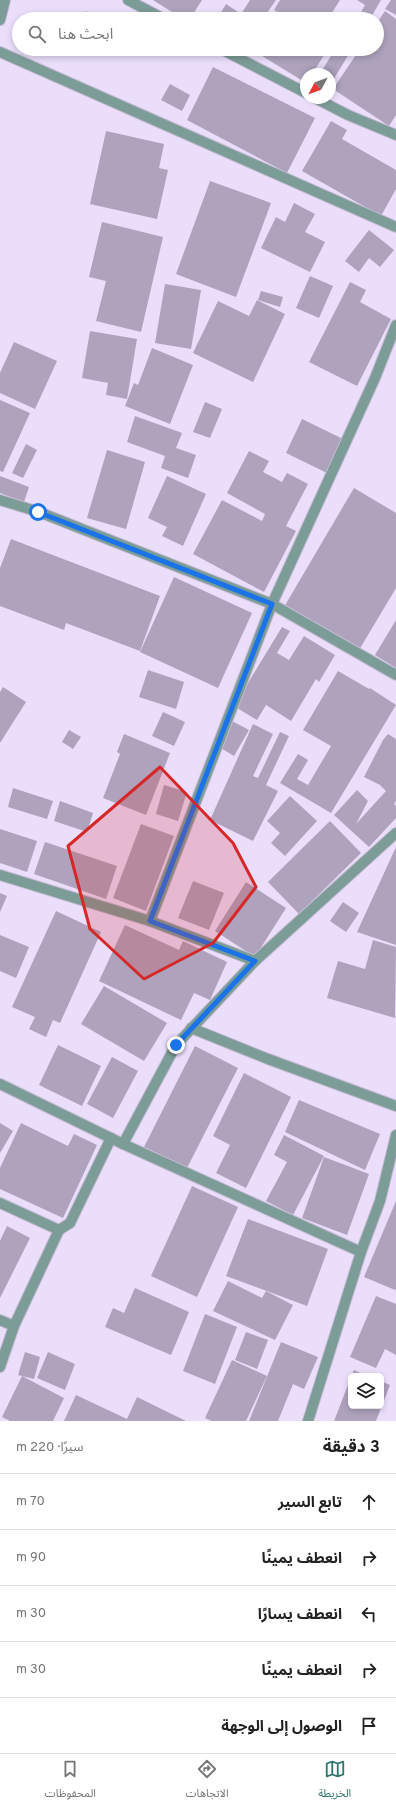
<!DOCTYPE html>
<html lang="ar">
<head>
<meta charset="utf-8">
<style>
	:root { --surface:#fff; --page:#f2f2f2; --text:#222; --muted:#767676; --line:#e0e0e0; --accent:#30766d }
	body { margin:0; font-family:Overpass,"Noto Sans Arabic",sans-serif; background:var(--page); color:var(--text); direction:rtl }
	.controls { position:absolute; right:12px; bottom:12px; display:grid; overflow:hidden; border-radius:6px; box-shadow:0 2px 6px #0003 }
	.controls button { width:36px; height:36px; display:grid; place-items:center; padding:0; border:0; border-bottom:1px solid var(--line); background:var(--surface); color:var(--text); font:20px sans-serif }
	.compass { position:absolute; left:300px; top:68px; width:36px; height:36px; border-radius:50%; background:var(--surface); box-shadow:0 2px 6px #0003; rotate:229deg }
	.stop { position:absolute; width:12px; height:12px; margin:-9px; border:3px solid #1a73e8; border-radius:50%; background:#fff }
	.stop.end { background:#1a73e8; border-color:#fff; box-shadow:0 1px 4px #0008 }
	.list { margin:0; padding:0; list-style:none }
	h2 { display:flex; justify-content:space-between; align-items:center; height:52px; margin:0; padding:0 16px; font-size:17px }
	h2 small { font-size:13px; font-weight:400; color:var(--muted) }
	.list li { display:grid; grid-template-columns:26px 1fr auto; gap:12px; align-items:center; box-sizing:border-box; height:56px; padding:0 16px; border-top:1px solid var(--line) }
	.list b { display:block; font-size:15px; white-space:nowrap }
	.list em { font-size:13px; font-style:normal; color:var(--muted) }
	.icon { flex:none; width:22px; height:22px; fill:none; stroke:currentColor; stroke-width:2; stroke-linecap:round; stroke-linejoin:round }
	.map { position:relative; flex:none; width:396px; height:1421px; overflow:hidden; direction:ltr }
	.search { position:absolute; background:var(--surface); box-shadow:0 2px 6px #0003; left:12px; right:12px; top:12px; height:44px; display:flex; align-items:center; gap:10px; box-sizing:border-box; padding:0 14px; border-radius:22px; color:var(--muted); font-size:15px }
	.sheet { height:332px; background:var(--surface) }
	nav { display:flex; justify-content:space-around; align-items:center; box-sizing:border-box; height:56px; border-top:1px solid var(--line); background:var(--surface); font-size:11px; color:var(--muted) }
	nav a { display:grid; justify-items:center; gap:2px }
	nav .on { color:var(--accent) }
	.map>svg:first-child { display:block }
	.building { fill:#aea2bd }
	.lines { fill:none; stroke-linecap:round; stroke-linejoin:round }
	.minor-casing { stroke:#c5bad3; stroke-width:12 }
	.minor { stroke:#7c9c97; stroke-width:10 }
	.route { stroke:#1a73e8; stroke-width:5 }
	.marked { fill:#d62828; fill-opacity:0.2; stroke:#d62828; stroke-width:3; stroke-linejoin:round }
</style>
</head>
<body>
<div class="map">
<svg width="396" height="1421" viewBox="0 0 396 1421">
	<rect width="100%" height="100%" fill="#eadefa"/>
	<g class="building">
		<polygon points="153,0 202,0 190,19 183,19"/>
		<polygon points="250,0 276,0 263,19 217,19 226,4 241,14"/>
		<polygon points="280,0 340,0 328,19 274,19 279,13 274,10"/>
		<polygon points="357,0 381,0 370,19 357,19 365,5"/>
		<polygon points="391,0 396,0 396,15 385,9"/>
		<polygon points="86,11 98,19 80,19"/>
		<polygon points="385,11 396,19 396,115 389,126 333,89 360,49 377,49 377,23"/>
		<polygon points="256,49 328,49 312,74 306,74 306,83 254,51"/>
		<polygon points="335,49 352,49 330,85 330,74 320,74"/>
		<polygon points="213,67 315,118 287,173 187,120"/>
		<polygon points="170,84 190,95 182,111 161,100"/>
		<polygon points="331,121 347,130 342,139 396,170 396,189 381,216 302,171"/>
		<polygon points="106,131 164,144 159,168 168,170 157,219 90,204"/>
		<polygon points="210,181 271,203 236,297 176,274"/>
		<polygon points="294,203 315,214 305,232 325,242 310,272 261,248 276,217 285,222"/>
		<polygon points="102,222 163,237 141,332 96,321 106,281 89,277"/>
		<polygon points="369,230 394,250 380,267 369,258 359,272 345,261"/>
		<polygon points="310,276 333,286 319,318 296,308"/>
		<polygon points="350,282 366,290 360,302 391,319 357,386 309,362"/>
		<polygon points="165,284 201,290 191,349 155,343"/>
		<polygon points="261,291 283,297 280,307 258,300"/>
		<polygon points="257,300 285,314 253,382 193,353 218,301 249,316"/>
		<polygon points="90,331 137,339 127,399 106,395 108,383 82,378"/>
		<polygon points="14,342 57,361 35,409 0,393 0,373"/>
		<polygon points="152,348 193,365 170,424 125,406 134,383 138,385"/>
		<polygon points="0,400 30,413 3,472 0,471"/>
		<polygon points="205,402 222,409 210,438 193,432"/>
		<polygon points="135,416 182,433 176,448 196,455 188,478 161,468 165,456 127,442"/>
		<polygon points="302,419 343,439 327,473 286,453"/>
		<polygon points="26,444 37,450 23,478 12,473"/>
		<polygon points="107,450 145,462 126,529 87,518"/>
		<polygon points="249,451 269,461 263,472 282,482 287,473 308,484 286,526 296,531 264,592 193,554 222,500 262,521 265,514 227,493"/>
		<polygon points="0,476 29,487 24,502 0,493"/>
		<polygon points="167,476 206,494 183,546 162,536 167,527 148,518"/>
		<polygon points="354,488 396,513 396,588 359,650 284,607"/>
		<polygon points="11,539 160,596 140,651 66,623 64,630 0,606 0,568"/>
		<polygon points="174,577 252,613 218,688 140,652"/>
		<polygon points="396,620 396,668 375,655"/>
		<polygon points="282,627 290,631 277,653 289,660 304,636 335,655 319,682 316,679 291,721 266,705 257,720 234,706"/>
		<polygon points="148,670 184,682 176,709 139,697"/>
		<polygon points="338,671 369,689 370,688 396,705 331,813 280,783 298,754 308,760 297,779 308,785 331,746 303,730"/>
		<polygon points="3,687 26,702 0,743 0,692"/>
		<polygon points="163,712 185,722 174,746 152,736"/>
		<polygon points="232,721 249,730 234,756 219,747"/>
		<polygon points="253,724 273,734 253,776 258,778 280,732 289,736 266,785 278,791 253,841 210,820"/>
		<polygon points="69,730 81,737 73,749 62,742"/>
		<polygon points="124,734 170,753 146,815 103,798 120,754 117,752"/>
		<polygon points="388,734 396,739 396,801 394,804 396,806 396,818 369,847 334,815 357,790 368,801 356,824 386,791 380,785 364,777 383,740"/>
		<polygon points="164,785 187,792 178,821 156,814"/>
		<polygon points="13,788 53,801 47,819 8,807"/>
		<polygon points="290,796 317,821 285,856 271,843 280,833 267,821"/>
		<polygon points="60,801 93,813 87,832 54,821"/>
		<polygon points="330,821 361,853 299,914 268,882"/>
		<polygon points="141,824 174,836 146,911 113,898"/>
		<polygon points="0,829 37,841 27,872 0,863"/>
		<polygon points="45,842 117,866 106,899 34,874"/>
		<polygon points="396,847 396,945 357,932"/>
		<polygon points="193,881 224,893 209,930 178,918"/>
		<polygon points="246,882 286,908 255,957 215,931"/>
		<polygon points="0,893 7,896 0,912"/>
		<polygon points="343,902 359,913 346,932 330,921"/>
		<polygon points="56,911 101,932 60,1023 53,1020 46,1037 29,1029 35,1017 12,1007"/>
		<polygon points="125,925 179,950 183,941 227,962 210,1000 194,993 181,1020 99,981"/>
		<polygon points="0,935 29,947 16,978 0,971"/>
		<polygon points="373,940 396,947 395,1018 327,998 338,961 365,969"/>
		<polygon points="104,986 167,1023 144,1061 81,1024"/>
		<polygon points="58,1045 101,1066 82,1106 39,1085"/>
		<polygon points="195,1046 238,1068 187,1168 144,1147"/>
		<polygon points="112,1057 138,1071 113,1118 87,1104"/>
		<polygon points="244,1073 291,1097 246,1188 216,1173 230,1145 213,1136"/>
		<polygon points="299,1100 380,1134 365,1170 285,1132"/>
		<polygon points="0,1123 13,1131 0,1153"/>
		<polygon points="21,1123 68,1146 74,1134 97,1145 63,1218 0,1189 0,1168"/>
		<polygon points="284,1135 324,1156 293,1215 266,1201 287,1162 274,1155"/>
		<polygon points="324,1157 369,1174 347,1235 302,1218"/>
		<polygon points="192,1186 238,1207 197,1297 151,1276"/>
		<polygon points="396,1201 396,1289 395,1290 364,1277"/>
		<polygon points="248,1219 328,1249 307,1306 226,1276"/>
		<polygon points="7,1226 30,1238 0,1298 0,1241"/>
		<polygon points="228,1281 262,1298 266,1291 293,1305 275,1340 213,1311"/>
		<polygon points="135,1288 189,1312 171,1355 105,1327 113,1308 124,1313"/>
		<polygon points="376,1296 396,1304 396,1355 385,1349 376,1368 350,1357"/>
		<polygon points="205,1314 237,1327 215,1384 183,1371"/>
		<polygon points="246,1332 268,1340 257,1369 235,1360"/>
		<polygon points="281,1342 318,1357 304,1389 293,1384 278,1421 249,1421"/>
		<polygon points="25,1352 40,1357 34,1379 18,1375"/>
		<polygon points="48,1352 75,1364 65,1390 37,1378"/>
		<polygon points="232,1360 267,1376 246,1421 212,1421 205,1418"/>
		<polygon points="354,1370 367,1376 351,1376"/>
		<polygon points="22,1376 64,1398 53,1421 10,1421 2,1417"/>
		<polygon points="351,1377 351,1406 381,1406 381,1381 390,1385 376,1421 334,1421"/>
		<polygon points="76,1395 127,1419 137,1397 186,1421 64,1421"/>
	</g>
	<g class="lines">
		<g class="minor-casing">
			<g id="minor">
				<polyline points="128,0 164,19"/>
				<polyline points="0,20 5,0"/>
				<polyline points="221,49 306,93"/>
				<polyline points="0,52 396,227"/>
				<polyline points="315,98 348,115 396,135"/>
				<polyline points="0,500 39,512 272,604 396,675"/>
				<polyline points="0,875 150,921 255,961"/>
				<polyline points="150,921 272,604 375,378 396,325"/>
				<polyline points="191,1028 268,1059 396,1106"/>
				<polyline points="0,1084 123,1144 361,1252"/>
				<polyline points="123,1144 176,1045 255,961 396,833"/>
				<polyline points="0,1203 59,1230 14,1326 0,1367"/>
				<polyline points="59,1230 70,1223 111,1138"/>
				<polyline points="0,1320 14,1326"/>
				<polyline points="308,1421 361,1252 380,1201 396,1135"/>
			</g>
		</g>
		<use href="#minor" class="minor"/>
	</g>
	<g class="lines">
		<polyline class="route" points="38,512 272,604 150,921 255,961 176,1045"/>
	</g>
	<path class="marked" d="M160,767L233,843L256,887L213,943L144,979L90,929L68,846Z"/>
</svg>
<div class="controls">
<button><svg class="icon" aria-label="layers" viewBox="0 0 24 24"><path d="M12 4l9 5-9 5-9-5zM3 14l9 5 9-5"/></svg></button>
</div>
<svg class="compass" viewBox="-18 -18 36 36"><path d="M0-13l5 13h-10z" fill="#e53935"/><path d="M0 13l5-13h-10z" fill="#767676"/></svg>
<div class="stop" style="left:38px;top:512px"></div>
<div class="stop end" style="left:176px;top:1045px"></div>
<div class="search"><svg class="icon" aria-label="search" viewBox="0 0 24 24"><circle cx="10" cy="10" r="6"/><path d="M15 15l6 6"/></svg>ابحث هنا</div>
</div>
<section class="sheet">
<h2>3 دقيقة<small>سيرًا · 220 m</small></h2>
<ul class="list">
<li><svg class="icon" aria-label="ahead" viewBox="0 0 24 24"><path d="M12 20V5M6 11l6-6 6 6"/></svg><div><b>تابع السير</b></div><em>70 m</em></li>
<li><svg class="icon" aria-label="right" viewBox="0 0 24 24"><path d="M7 20v-9h11M14 6l5 5-5 5"/></svg><div><b>انعطف يمينًا</b></div><em>90 m</em></li>
<li><svg class="icon" aria-label="left" viewBox="0 0 24 24"><path d="M17 20v-9H6M10 6l-5 5 5 5"/></svg><div><b>انعطف يسارًا</b></div><em>30 m</em></li>
<li><svg class="icon" aria-label="right" viewBox="0 0 24 24"><path d="M7 20v-9h11M14 6l5 5-5 5"/></svg><div><b>انعطف يمينًا</b></div><em>30 m</em></li>
<li><svg class="icon" aria-label="arrive" viewBox="0 0 24 24"><path d="M6 21V4h12l-3 4 3 4H6"/></svg><div><b>الوصول إلى الوجهة</b></div></li>
</ul>
</section>
<nav>
<a class="on"><svg class="icon" aria-label="map" viewBox="0 0 24 24"><path d="M3 6l6-2 6 2 6-2v14l-6 2-6-2-6 2zM9 4v14M15 6v14"/></svg>الخريطة</a>
<a><svg class="icon" aria-label="directions" viewBox="0 0 24 24"><path d="M12 3l9 9-9 9-9-9zM9 14v-3h6M13 9l2 2-2 2"/></svg>الاتجاهات</a>
<a><svg class="icon" aria-label="saved" viewBox="0 0 24 24"><path d="M7 4h10v16l-5-4-5 4z"/></svg>المحفوظات</a>
</nav>
</body>
</html>
